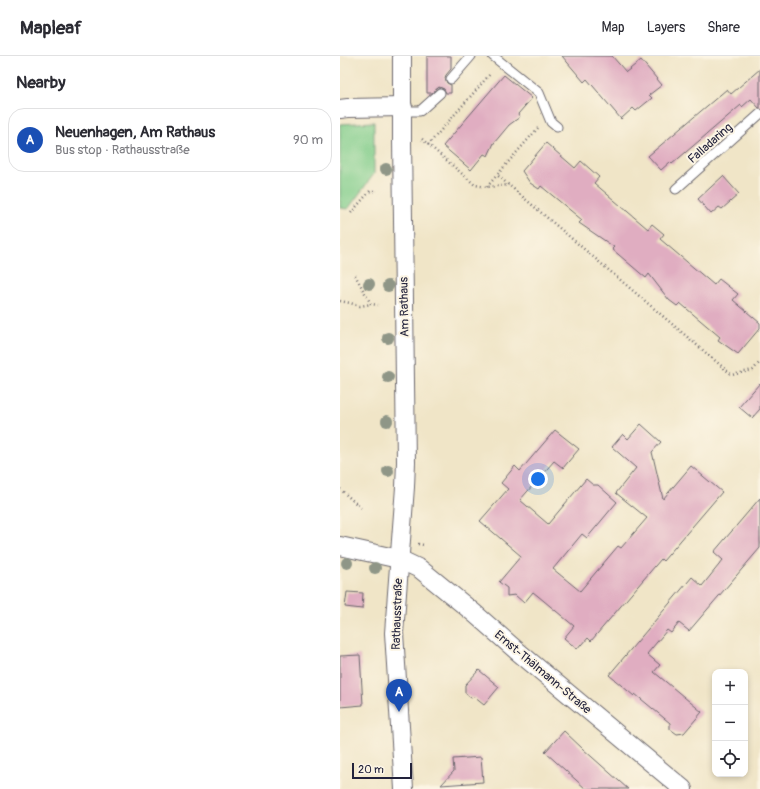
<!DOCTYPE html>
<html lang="en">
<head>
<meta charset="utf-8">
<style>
	:root { --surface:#fff; --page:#f2f2f3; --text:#2b2b33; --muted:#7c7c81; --line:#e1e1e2; --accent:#ea580c }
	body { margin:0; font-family:Pangolin,sans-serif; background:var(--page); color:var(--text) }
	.controls { position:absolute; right:12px; bottom:12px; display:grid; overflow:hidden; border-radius:8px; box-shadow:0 2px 6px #0003 }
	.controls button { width:36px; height:36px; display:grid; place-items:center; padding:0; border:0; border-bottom:1px solid var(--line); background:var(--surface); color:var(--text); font:20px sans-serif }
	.scale { position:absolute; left:12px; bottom:10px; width:60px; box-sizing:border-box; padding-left:4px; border:2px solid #22223b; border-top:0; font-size:11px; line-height:14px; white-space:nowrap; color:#22223b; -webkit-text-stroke:3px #fcf5e5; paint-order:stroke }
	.you { position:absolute; left:198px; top:423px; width:14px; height:14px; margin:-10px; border:3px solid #fff; border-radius:50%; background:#1a73e8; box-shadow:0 0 0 6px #1a73e833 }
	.badge { display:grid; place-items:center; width:26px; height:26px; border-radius:50%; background:var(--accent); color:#fff; font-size:13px; font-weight:700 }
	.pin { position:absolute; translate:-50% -33px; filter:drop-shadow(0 1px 2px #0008) }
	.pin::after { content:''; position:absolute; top:21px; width:14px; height:12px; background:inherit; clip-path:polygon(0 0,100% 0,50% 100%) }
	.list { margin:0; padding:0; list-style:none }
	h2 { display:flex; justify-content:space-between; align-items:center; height:52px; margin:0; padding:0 16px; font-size:17px }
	h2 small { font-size:13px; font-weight:400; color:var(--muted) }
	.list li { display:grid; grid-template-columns:26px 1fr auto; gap:12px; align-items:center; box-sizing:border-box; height:64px; margin:0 8px 8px; padding:0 8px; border:1px solid var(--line); border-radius:16px }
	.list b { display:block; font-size:15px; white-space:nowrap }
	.list p { margin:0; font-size:13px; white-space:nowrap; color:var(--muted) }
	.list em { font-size:13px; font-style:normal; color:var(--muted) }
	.icon { flex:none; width:22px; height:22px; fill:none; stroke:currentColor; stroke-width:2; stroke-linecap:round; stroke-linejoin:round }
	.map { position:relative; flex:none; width:420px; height:733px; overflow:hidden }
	header { display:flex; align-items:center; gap:24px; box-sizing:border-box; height:56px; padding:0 20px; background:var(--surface); border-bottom:1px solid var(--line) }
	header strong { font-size:19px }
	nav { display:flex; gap:22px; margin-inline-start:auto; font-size:14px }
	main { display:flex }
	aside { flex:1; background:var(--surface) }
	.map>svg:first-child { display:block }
	.green { fill:#82cd8b; stroke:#527863 }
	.building { fill:#e0adc1 }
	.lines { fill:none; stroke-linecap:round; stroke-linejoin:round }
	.service-casing { stroke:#6a666c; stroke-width:11 }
	.minor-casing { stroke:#6a666c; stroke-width:20 }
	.path { stroke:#6a666c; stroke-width:2.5; stroke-dasharray:1 3; stroke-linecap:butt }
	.service { stroke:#fff; stroke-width:9 }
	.minor { stroke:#fff; stroke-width:18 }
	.tree { fill:#8f9687 }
	.labels { text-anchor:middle; stroke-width:4; stroke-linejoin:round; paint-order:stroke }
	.street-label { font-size:12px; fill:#22223b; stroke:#fcf5e5 }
</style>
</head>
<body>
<header>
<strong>Mapleaf</strong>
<nav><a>Map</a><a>Layers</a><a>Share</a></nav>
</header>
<main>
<aside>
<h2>Nearby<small></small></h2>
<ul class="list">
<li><span class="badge" style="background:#1a4fb4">A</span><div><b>Neuenhagen, Am Rathaus</b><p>Bus stop · Rathausstraße</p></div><em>90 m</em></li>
</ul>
</aside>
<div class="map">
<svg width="420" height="733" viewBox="0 0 420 733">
	<rect width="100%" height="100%" fill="#fcf5e5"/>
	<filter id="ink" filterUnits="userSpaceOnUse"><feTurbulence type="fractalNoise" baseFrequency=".025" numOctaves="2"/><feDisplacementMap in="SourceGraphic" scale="8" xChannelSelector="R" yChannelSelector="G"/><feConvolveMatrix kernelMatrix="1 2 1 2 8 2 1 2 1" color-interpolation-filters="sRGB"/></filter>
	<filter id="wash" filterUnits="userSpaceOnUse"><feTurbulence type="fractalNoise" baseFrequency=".012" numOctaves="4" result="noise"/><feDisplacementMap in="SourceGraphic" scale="16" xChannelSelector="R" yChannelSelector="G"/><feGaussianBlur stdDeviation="0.9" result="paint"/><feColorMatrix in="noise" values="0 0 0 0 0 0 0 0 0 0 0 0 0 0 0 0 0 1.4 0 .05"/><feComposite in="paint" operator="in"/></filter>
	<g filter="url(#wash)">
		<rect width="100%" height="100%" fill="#f0e5c7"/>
		<polygon class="green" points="34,66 34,118 8,153 0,152 0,68"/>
		<g id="blocks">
			<g class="building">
				<polygon points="87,0 111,0 111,13 106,19 105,22 107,27 111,29 111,37 106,37 104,33 99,31 92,37 87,37"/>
				<polygon points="222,0 272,0 286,16 290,13 301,4 322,29 309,39 312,42 296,55 293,52 281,63 247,23 244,26"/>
				<polygon points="420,13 420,52 419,52 411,43 402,51 401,49 332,108 330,106 321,114 308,100 387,33 391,38"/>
				<polygon points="164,19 192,42 178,58 180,61 169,69 154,87 148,100 144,98 131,114 103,90"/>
				<polygon points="206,87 235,112 241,105 259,121 254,127 308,173 312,168 324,178 320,183 374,229 379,223 398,238 393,244 420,267 420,272 398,298 378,284 380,281 340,247 337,250 329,244 309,218 306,222 272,193 274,191 239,167 242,164 201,130 199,133 190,127 182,115"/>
				<polygon points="383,120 399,138 382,153 379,151 371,158 358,143"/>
				<polygon points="420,327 420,353 412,362 399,351"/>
				<polygon points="301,368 321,386 312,396 323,443 351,410 382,436 323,505 321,503 251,585 248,582 242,589 241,588 237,593 224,582 234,570 198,540 193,536 184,547 175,539 167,540 167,532 159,526 181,500 140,465 168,433 161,427 175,410 180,415 215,374 239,393 223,412 214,405 180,444 208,468 246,423 253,429 258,429 277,446 247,482 242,478 213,513 240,535 278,490 281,492 307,462 276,437 296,412 272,391 283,378 288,383"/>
				<polygon points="420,442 420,492 349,575 339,567 331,577 327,574 307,598 320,609 314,616 362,656 344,677 337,678 330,673 330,667 295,638 294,640 269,619 352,521 362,530 383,504 374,496"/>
				<polygon points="7,536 23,537 22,553 5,551"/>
				<polygon points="20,599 23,649 0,651 0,600"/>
				<polygon points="139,614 159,631 144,649 134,641 131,642 125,637 125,629"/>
				<polygon points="224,675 243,693 288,733 246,733 205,696"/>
				<polygon points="141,701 143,726 101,729 114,715 113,703"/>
			</g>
		</g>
	</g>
	<g filter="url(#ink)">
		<use href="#blocks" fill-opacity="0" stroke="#6a666c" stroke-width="1"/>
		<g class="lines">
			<g class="service-casing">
				<g id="service">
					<polyline points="153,0 199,37 211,66 217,71"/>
					<polyline points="111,23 131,0"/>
					<polyline points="63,55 80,55 100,37"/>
					<polyline points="336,133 420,58"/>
				</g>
			</g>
			<g class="minor-casing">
				<g id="minor">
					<polyline points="62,0 62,83 66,406 65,431 54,577 64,733"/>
					<polyline points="0,53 8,52 63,51"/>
					<polyline points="0,490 59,503 80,513 134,557 176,594 343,733"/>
				</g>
			</g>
			<g class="path">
				<polyline points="198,72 157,119 392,319 413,314 420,306"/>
				<polyline points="82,83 135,129 147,131 169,129"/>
				<polyline points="88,89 151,17"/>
				<polyline points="147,131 157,119"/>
				<polyline points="11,157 30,135 37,135"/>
				<polyline points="15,219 31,248 38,249"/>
				<polyline points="0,245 10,247 20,250 31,248"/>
				<polyline points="0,433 21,452"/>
				<polyline points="78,488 84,489"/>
			</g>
			<use href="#service" class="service"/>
			<use href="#minor" class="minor"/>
		</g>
		<g class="tree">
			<circle cx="46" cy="113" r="6"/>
			<circle cx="29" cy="228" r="6"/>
			<circle cx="48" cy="230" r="6"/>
			<circle cx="48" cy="282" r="6"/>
			<circle cx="48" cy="321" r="6"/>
			<circle cx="47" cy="365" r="6"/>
			<circle cx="48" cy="415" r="6"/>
			<circle cx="7" cy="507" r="6"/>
			<circle cx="35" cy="512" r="6"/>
		</g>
	</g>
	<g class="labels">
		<g class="street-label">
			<text transform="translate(370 87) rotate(-41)" y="4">Falladaring</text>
			<text transform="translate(64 251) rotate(-91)" y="4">Am Rathaus</text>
			<text transform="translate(57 558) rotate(-88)" y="4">Rathausstraße</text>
			<text transform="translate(203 616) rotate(40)" y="4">Ernst-Thälmann-Straße</text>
		</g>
	</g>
</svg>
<div class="controls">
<button>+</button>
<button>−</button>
<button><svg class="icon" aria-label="locate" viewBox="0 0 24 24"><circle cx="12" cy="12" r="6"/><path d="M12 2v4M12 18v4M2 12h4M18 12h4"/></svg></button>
</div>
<div class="scale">20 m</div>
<div class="you"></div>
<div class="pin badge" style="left:59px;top:656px;background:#1a4fb4">A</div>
</div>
</main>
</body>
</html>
